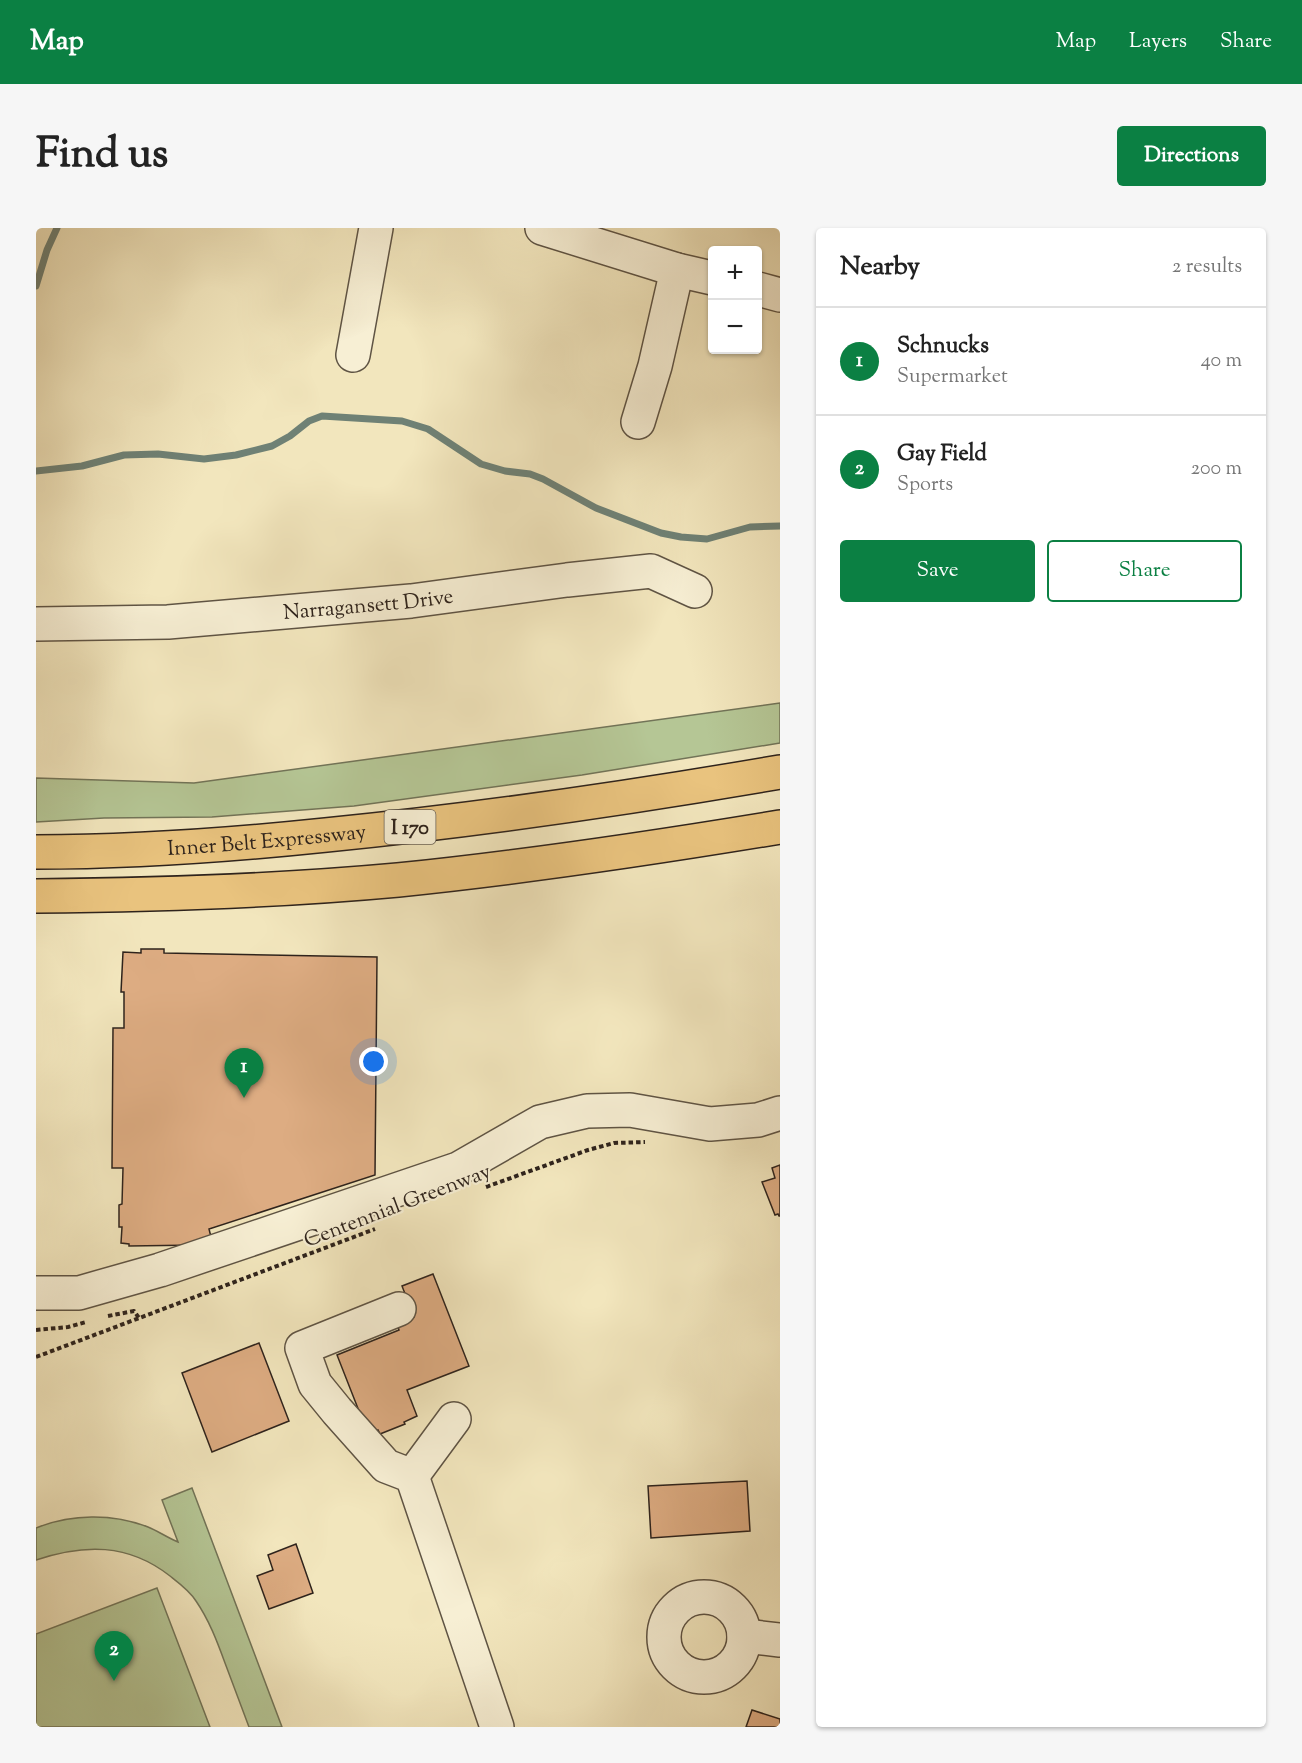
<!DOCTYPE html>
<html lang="en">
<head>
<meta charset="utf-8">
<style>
	:root { --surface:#fff; --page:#f6f6f6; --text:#222; --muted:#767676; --line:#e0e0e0; --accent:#0b8043 }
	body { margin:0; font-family:"Sorts Mill Goudy",serif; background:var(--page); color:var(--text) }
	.controls { position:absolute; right:18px; top:18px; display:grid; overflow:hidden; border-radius:6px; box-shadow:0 2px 4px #0004 }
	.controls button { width:54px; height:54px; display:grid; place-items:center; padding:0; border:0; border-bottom:2px solid var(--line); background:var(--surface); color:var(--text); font:30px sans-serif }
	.you { position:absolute; left:338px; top:834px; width:21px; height:21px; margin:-15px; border:4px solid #fff; border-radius:50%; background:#1a73e8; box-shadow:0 0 0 9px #1a73e833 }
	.badge { display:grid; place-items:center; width:39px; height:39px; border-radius:50%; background:var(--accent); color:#fff; font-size:20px; font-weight:700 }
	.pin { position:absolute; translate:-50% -50px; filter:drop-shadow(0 2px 3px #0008) }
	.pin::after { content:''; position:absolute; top:32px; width:21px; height:18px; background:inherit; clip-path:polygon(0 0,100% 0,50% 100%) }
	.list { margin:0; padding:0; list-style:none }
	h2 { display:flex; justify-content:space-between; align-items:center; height:78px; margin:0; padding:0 24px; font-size:26px }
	h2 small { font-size:20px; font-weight:400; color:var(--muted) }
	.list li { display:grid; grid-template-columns:39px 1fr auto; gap:18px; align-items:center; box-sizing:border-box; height:108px; padding:0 24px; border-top:2px solid var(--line) }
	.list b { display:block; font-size:22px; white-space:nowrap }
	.list p { margin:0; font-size:20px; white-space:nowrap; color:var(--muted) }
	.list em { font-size:20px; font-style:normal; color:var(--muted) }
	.actions { display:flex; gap:12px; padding:18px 24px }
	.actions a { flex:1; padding:14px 0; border:2px solid var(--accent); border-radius:6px; text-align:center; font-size:21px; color:var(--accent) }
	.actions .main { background:var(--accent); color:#fff }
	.map { position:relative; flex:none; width:744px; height:1499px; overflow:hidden; border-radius:6px }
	header { display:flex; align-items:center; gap:36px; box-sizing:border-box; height:84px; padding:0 30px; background:var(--accent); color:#fff }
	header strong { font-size:28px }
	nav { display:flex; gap:33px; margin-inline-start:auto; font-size:21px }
	.intro { display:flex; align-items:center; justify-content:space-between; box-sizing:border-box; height:144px; padding:0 36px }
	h1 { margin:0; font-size:42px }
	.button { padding:15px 27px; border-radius:6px; background:var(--accent); color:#fff; font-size:21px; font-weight:700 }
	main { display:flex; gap:36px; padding:0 36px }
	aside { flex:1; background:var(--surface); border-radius:6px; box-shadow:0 2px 4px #0004 }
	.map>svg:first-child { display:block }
	.green { fill:#b5c695; stroke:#727458; stroke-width:1.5 }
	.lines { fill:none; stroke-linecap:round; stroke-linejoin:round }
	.stream { stroke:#6f8175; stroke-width:7 }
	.building { fill:#ddac82; stroke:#2e231c; stroke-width:1.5 }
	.minor-casing { stroke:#5f5444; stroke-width:36 }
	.highway-casing { stroke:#2e231c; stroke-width:36 }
	.path { stroke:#2e231c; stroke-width:4; stroke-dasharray:4.5 3; stroke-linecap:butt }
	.minor { stroke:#f7efd4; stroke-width:33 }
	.highway { stroke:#e9c37e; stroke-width:33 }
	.labels { text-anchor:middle; stroke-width:4.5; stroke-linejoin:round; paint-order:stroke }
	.shield { fill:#f7efd4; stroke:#6a6053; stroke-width:1.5 }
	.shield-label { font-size:20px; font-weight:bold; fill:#2e231c }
	.street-label { font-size:21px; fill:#2e231c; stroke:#f7efd4 }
</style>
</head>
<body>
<header>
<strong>Map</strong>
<nav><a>Map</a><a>Layers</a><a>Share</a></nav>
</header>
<div class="intro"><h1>Find us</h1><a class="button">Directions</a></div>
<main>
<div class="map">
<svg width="744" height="1499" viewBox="0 0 744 1499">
	<rect width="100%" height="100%" fill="#f2e6bd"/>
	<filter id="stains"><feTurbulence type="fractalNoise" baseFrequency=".00333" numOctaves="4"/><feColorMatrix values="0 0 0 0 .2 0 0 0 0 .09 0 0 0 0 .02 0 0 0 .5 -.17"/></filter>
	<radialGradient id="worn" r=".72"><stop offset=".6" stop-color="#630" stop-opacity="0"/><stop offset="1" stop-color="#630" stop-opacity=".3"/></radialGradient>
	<g class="green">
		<polygon points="744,475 744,515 546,547 318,578 176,589 68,590 0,594 0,550 158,555"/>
		<path d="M156,1260L246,1499H213C205,1478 197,1456 189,1435C181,1413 173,1392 160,1373C154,1363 143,1355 134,1348C92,1315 48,1316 0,1332V1300C35,1286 76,1285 112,1299C122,1303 132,1310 142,1314L126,1272Z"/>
		<polygon points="121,1360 174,1499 0,1499 0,1406"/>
	</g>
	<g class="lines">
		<g class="stream">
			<polyline points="0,58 11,22 21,0"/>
			<polyline points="0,243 46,238 88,227 122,226 168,231 200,227 236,218 254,208 273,193 286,188 366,193 392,201 445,236 469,243 494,246 507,251 560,280 625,305 645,309 671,311 714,299 744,298"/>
		</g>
	</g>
	<g class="building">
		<polygon points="105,721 128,721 128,725 341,729 339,947 173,1001 176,1013 163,1017 93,1018 93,1016 85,1015 86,999 83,999 83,977 86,976 87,940 76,940 77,800 88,800 88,764 85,764 87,724 105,725"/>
		<polygon points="744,937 744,988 743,988 742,986 739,987 726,954 739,950 736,940"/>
		<polygon points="397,1046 433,1138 371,1162 381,1188 368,1194 369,1196 344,1206 342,1202 332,1206 301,1127 363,1102 361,1096 378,1089 366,1058"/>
		<polygon points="223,1115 253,1193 176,1224 146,1145"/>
		<polygon points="711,1253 714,1303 615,1310 612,1258"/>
		<polygon points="260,1316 277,1365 233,1381 221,1348 237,1342 232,1327"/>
		<polygon points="716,1482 744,1491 744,1499 710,1499"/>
	</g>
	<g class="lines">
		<g class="minor-casing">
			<g id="minor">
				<polyline points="506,0 641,42 676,50"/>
				<polyline points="722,61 744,67"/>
				<polyline points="317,127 340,0"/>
				<polyline points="602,194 619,138 641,42"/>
				<path id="s1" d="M0,396L132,394L375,373L531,352L615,343L659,363"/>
				<polyline points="0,1065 43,1065 124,1042 422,941 504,894 551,883 594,882 674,896 722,892 744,885"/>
				<polyline points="363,1081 266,1120 279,1156 301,1183 350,1238 376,1248 461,1499"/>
				<polyline points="376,1248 418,1191"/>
				<circle cx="668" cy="1409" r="40"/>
				<polyline points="708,1408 744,1412"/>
			</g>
		</g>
		<g class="highway-casing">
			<g id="highway">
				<path id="s2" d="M0,624C97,624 194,617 290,607C442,592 593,570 744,544"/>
				<path d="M0,668C121,667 242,663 362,652C490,639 617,620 744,599"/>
			</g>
		</g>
		<g class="path">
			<polyline points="450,959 552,922 578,915 609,914"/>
			<polyline points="72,1088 98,1083 103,1090"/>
			<polyline points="0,1102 32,1099 50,1094"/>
			<polyline points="0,1129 339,1001"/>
		</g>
		<use href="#minor" class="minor"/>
		<use href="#highway" class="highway"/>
	</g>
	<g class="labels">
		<rect class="shield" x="348.5" y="582" width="51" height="34" rx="4.5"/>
		<g class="shield-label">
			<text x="374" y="606">I 170</text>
		</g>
		<g class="street-label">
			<text dy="7" stroke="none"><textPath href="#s1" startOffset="333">Narragansett Drive</textPath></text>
			<text dy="7" stroke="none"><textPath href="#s2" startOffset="231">Inner Belt Expressway</textPath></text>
			<text transform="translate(361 977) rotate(-21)" y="7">Centennial Greenway</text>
		</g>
	</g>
	<rect width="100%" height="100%" filter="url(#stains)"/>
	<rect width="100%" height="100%" fill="url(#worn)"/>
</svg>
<div class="controls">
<button>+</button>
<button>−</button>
</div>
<div class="you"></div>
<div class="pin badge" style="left:208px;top:870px">1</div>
<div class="pin badge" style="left:78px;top:1453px">2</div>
</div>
<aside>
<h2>Nearby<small>2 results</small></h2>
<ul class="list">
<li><span class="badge">1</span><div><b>Schnucks</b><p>Supermarket</p></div><em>40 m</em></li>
<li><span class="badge">2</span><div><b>Gay Field</b><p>Sports</p></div><em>200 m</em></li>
</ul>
<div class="actions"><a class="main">Save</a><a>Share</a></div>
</aside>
</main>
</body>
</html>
